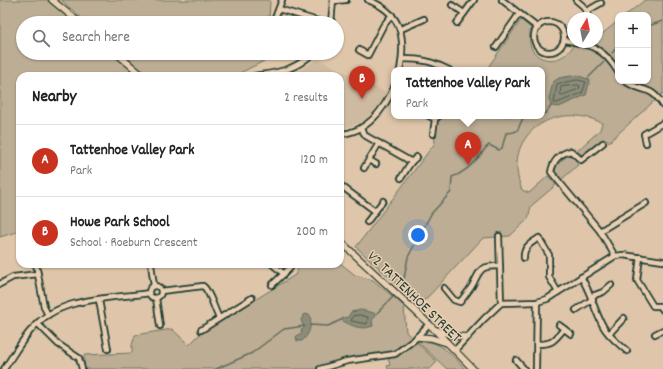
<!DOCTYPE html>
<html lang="en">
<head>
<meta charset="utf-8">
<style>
	:root { --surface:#fff; --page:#f2f2f2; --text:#222; --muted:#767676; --line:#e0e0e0; --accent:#c8321e }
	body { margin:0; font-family:Dekko,sans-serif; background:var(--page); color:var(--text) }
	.controls { position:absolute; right:12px; top:12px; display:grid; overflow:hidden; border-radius:8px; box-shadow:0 1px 3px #0004 }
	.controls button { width:36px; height:36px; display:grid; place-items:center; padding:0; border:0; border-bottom:1px solid var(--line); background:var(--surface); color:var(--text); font:20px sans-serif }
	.compass { position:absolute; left:567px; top:12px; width:36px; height:36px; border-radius:50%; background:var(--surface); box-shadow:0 1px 3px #0004; rotate:10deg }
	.you { position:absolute; left:418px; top:235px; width:14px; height:14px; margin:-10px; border:3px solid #fff; border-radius:50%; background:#1a73e8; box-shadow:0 0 0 6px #1a73e833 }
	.badge { display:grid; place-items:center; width:26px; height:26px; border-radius:50%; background:var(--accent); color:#fff; font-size:13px; font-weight:700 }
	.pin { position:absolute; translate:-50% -33px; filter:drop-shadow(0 1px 2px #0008) }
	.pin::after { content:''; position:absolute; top:21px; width:14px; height:12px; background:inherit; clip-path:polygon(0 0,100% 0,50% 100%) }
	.popup { position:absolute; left:391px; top:67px; width:154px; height:52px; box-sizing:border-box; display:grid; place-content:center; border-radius:8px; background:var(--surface); filter:drop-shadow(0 1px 3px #0005); font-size:13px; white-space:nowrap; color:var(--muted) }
	.popup b { font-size:15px; color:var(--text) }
	.popup::after { content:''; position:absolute; left:50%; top:100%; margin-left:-8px; border:8px solid transparent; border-top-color:var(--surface) }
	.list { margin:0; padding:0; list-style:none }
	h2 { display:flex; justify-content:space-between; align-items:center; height:52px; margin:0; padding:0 16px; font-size:17px }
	h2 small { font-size:13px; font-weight:400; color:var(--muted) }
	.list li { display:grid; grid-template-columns:26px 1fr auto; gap:12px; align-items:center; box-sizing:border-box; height:72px; padding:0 16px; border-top:1px solid var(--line) }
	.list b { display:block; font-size:15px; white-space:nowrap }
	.list p { margin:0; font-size:13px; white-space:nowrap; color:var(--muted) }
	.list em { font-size:13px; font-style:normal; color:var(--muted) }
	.icon { flex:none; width:22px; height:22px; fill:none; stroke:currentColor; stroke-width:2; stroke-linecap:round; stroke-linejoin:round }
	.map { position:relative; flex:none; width:663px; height:369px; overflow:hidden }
	.search { position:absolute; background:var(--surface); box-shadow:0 1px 3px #0004; left:16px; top:16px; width:328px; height:44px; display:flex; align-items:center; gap:10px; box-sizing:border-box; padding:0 14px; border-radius:22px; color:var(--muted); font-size:15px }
	.panel { position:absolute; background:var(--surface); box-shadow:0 1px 3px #0004; left:16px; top:72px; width:328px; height:196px; border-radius:12px }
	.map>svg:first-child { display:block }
	.built { fill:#cebaa0 }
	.green { fill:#bcad94; stroke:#6e7564 }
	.water { fill:#8d8c78; stroke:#616c5d }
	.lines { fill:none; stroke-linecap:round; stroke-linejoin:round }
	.shore { stroke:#4b5d4f; stroke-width:1 }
	.stream { stroke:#616c5d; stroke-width:1.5 }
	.minor-casing { stroke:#1f3d34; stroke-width:8 }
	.tertiary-casing { stroke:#1f3d34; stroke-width:8 }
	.minor { stroke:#ebcfb2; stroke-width:4.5 }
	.tertiary { stroke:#ebcfb2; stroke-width:5.5 }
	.labels { text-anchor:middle; stroke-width:3; stroke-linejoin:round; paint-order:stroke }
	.street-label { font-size:15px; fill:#1f3d34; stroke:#ebcfb2 }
</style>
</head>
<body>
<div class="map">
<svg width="663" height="369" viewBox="0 0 663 369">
	<rect width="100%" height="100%" fill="#dfc6aa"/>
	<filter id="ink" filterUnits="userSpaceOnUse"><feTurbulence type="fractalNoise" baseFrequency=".025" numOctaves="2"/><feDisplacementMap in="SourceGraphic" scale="8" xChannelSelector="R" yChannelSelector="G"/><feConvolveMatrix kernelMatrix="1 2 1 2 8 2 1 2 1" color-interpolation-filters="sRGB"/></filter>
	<g filter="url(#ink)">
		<polygon class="built" points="318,59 387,93 380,105 364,121 340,130 340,76 290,76"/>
		<g class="green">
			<polygon points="0,0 52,0 80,23 23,23 23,53 116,53 143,76 20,76 20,231 0,237"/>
			<polygon points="61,0 270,0 269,23 87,23"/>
			<path d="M645,0H663V93L609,142L607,139L587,154L582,155L577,151L600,130L602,123C553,99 500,137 522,190L529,193L548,176L556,185L531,206L528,219L510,236L483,238L425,300L415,301L356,247L435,143L433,125L439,116H542V70H486L521,20L531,28C521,63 563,71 575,42L582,44L597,42V38L618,21V81H648V15H626Z"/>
			<polygon points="121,53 270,53 270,58 234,76 147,76"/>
			<path d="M569,155L575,157L578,165L561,180L555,173C555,164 562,160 569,155Z"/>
			<polygon points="340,263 355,275 373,280 404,306 406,332 437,362 430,369 388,369 387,366 390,365 387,355 347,361 320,369 84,369 84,355 132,353 132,345 135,335 172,329 189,345 200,334 295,275 300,264"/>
			<path d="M418,342C439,338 453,356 465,369H447Z"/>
		</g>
		<g class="water">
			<polygon points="577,75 590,80 586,95 559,107 551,106 549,99 553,82 559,78"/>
			<path d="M361,310L374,313L376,316L372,320L373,326C360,331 351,325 341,320L343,318L348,317L351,312Z"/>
			<path d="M304,314L310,315C312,325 310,334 302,341H297L296,336L302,333L301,330L304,328L301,320Z"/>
		</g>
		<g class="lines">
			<g class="shore">
				<polygon points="578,80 586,82 582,93 557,103 554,103 557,84"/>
				<polygon points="578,85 580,86 579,89 562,95 560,94 561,87"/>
				<polygon points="360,315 368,317 367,324 351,321 353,316"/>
			</g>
			<g class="stream">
				<polyline points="648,26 663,21"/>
				<polyline points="612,53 618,46"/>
				<polyline points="588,78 604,62"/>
				<polyline points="542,114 546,113 551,106"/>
				<path d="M398,293L402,289L408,257L431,214L451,192L452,177C463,174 471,165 479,157C483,153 484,148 489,145L499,150L502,148L506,133C523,133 516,126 525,116"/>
				<polyline points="375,315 395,295"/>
				<polyline points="310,325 328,326 341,320"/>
				<polyline points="216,369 252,353 284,329 305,326"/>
			</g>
			<g class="minor-casing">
				<g id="minor">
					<path d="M368,0C402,13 406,37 400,70"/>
					<polyline points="502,0 538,28"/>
					<polyline points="576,0 583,6 588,15"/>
					<polyline points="334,1 346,0"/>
					<polyline points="452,5 464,13"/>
					<polyline points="279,9 324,23"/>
					<polyline points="587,11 601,3"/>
					<polyline points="275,18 282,0"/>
					<circle cx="549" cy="37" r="15"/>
					<polyline points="331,23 333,0"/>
					<polyline points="457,23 474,0"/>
					<polyline points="401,29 424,19"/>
					<path d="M564,40C591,45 603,47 618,72"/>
					<polyline points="496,47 519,14"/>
					<polyline points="359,50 368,55 383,26 392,15"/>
					<path d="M402,59C422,59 431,61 449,70"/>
					<path d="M255,76C279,72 294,71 313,53"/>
					<path d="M625,81C641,93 650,84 663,105"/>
					<polyline points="429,116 435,119"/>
					<polyline points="361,129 366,136 410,161"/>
					<path d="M340,134C366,133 384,110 394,87"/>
					<polyline points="433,134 435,119 439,116"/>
					<path d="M603,143L581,160L571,151C560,153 553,161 551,172L600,231L615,256"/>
					<polyline points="646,143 644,134 663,123"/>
					<polyline points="369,160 376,164"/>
					<polyline points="364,168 379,143"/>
					<path d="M401,178C407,170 409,162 417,157"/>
					<polyline points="340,185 375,211"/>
					<polyline points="367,222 383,201"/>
					<polyline points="600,231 646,203"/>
					<polyline points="499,236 501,303"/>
					<polyline points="640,257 637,280 653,306 660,306 663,310"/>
					<path d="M524,258C523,247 531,243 539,238L549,255V277L558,292"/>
					<polyline points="36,264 44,307 48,315"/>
					<polyline points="151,264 154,286"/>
					<polyline points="272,264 284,274"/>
					<path d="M581,277C591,292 594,310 603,326C608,336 618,343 627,351"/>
					<polyline points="0,284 13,277 38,274"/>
					<polyline points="272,285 290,268"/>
					<circle cx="155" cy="292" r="6"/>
					<path d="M444,288L454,300L460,302C464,297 468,292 472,286C481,270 478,266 500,266"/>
					<path d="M161,291L203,286C210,291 214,309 219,318"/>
					<polyline points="592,296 603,292 611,285"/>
					<polyline points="156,298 160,326"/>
					<polyline points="99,300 108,349"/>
					<polyline points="576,310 593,299"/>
					<polyline points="37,323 58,344 79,358 82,369"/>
					<polyline points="559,325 571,334"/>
					<polyline points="201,330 252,298"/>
					<polyline points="609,334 624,318"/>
					<polyline points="655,334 663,330"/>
					<path d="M538,344C554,344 554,340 564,329"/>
					<polyline points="455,350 484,319 501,303 537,302 547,299 615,256 623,255 663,261"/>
					<polyline points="516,360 524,369"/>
					<path d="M4,369C13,356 21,341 32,329C59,296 111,299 149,293"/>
					<polyline points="320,369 347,361 395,354 414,340 429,324"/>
					<polyline points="536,369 537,302"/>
				</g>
			</g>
			<g class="tertiary-casing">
				<g id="tertiary">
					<polyline points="52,0 80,23"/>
					<polyline points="116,53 143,76"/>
					<polyline points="340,241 429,324 473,369"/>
					<polyline points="437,330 454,336 468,337"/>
					<polyline points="417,337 431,338 447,343"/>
				</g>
			</g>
			<use href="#minor" class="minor"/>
			<use href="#tertiary" class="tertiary"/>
		</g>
	</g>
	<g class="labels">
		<g class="street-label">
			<text transform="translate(415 296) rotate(44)" y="5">V2 TATTENHOE STREET</text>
		</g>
	</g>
</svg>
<div class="controls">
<button>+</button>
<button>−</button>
</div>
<svg class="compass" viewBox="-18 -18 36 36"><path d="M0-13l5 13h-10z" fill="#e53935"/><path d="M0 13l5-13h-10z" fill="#767676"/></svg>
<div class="you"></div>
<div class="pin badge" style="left:468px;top:165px">A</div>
<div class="popup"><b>Tattenhoe Valley Park</b>Park</div>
<div class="pin badge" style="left:362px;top:99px">B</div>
<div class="search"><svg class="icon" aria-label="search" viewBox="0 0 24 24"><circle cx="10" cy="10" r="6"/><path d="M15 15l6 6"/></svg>Search here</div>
<section class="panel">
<h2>Nearby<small>2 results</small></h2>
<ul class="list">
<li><span class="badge">A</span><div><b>Tattenhoe Valley Park</b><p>Park</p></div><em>120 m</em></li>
<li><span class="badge">B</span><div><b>Howe Park School</b><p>School · Roeburn Crescent</p></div><em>200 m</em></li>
</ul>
</section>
</div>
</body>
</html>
